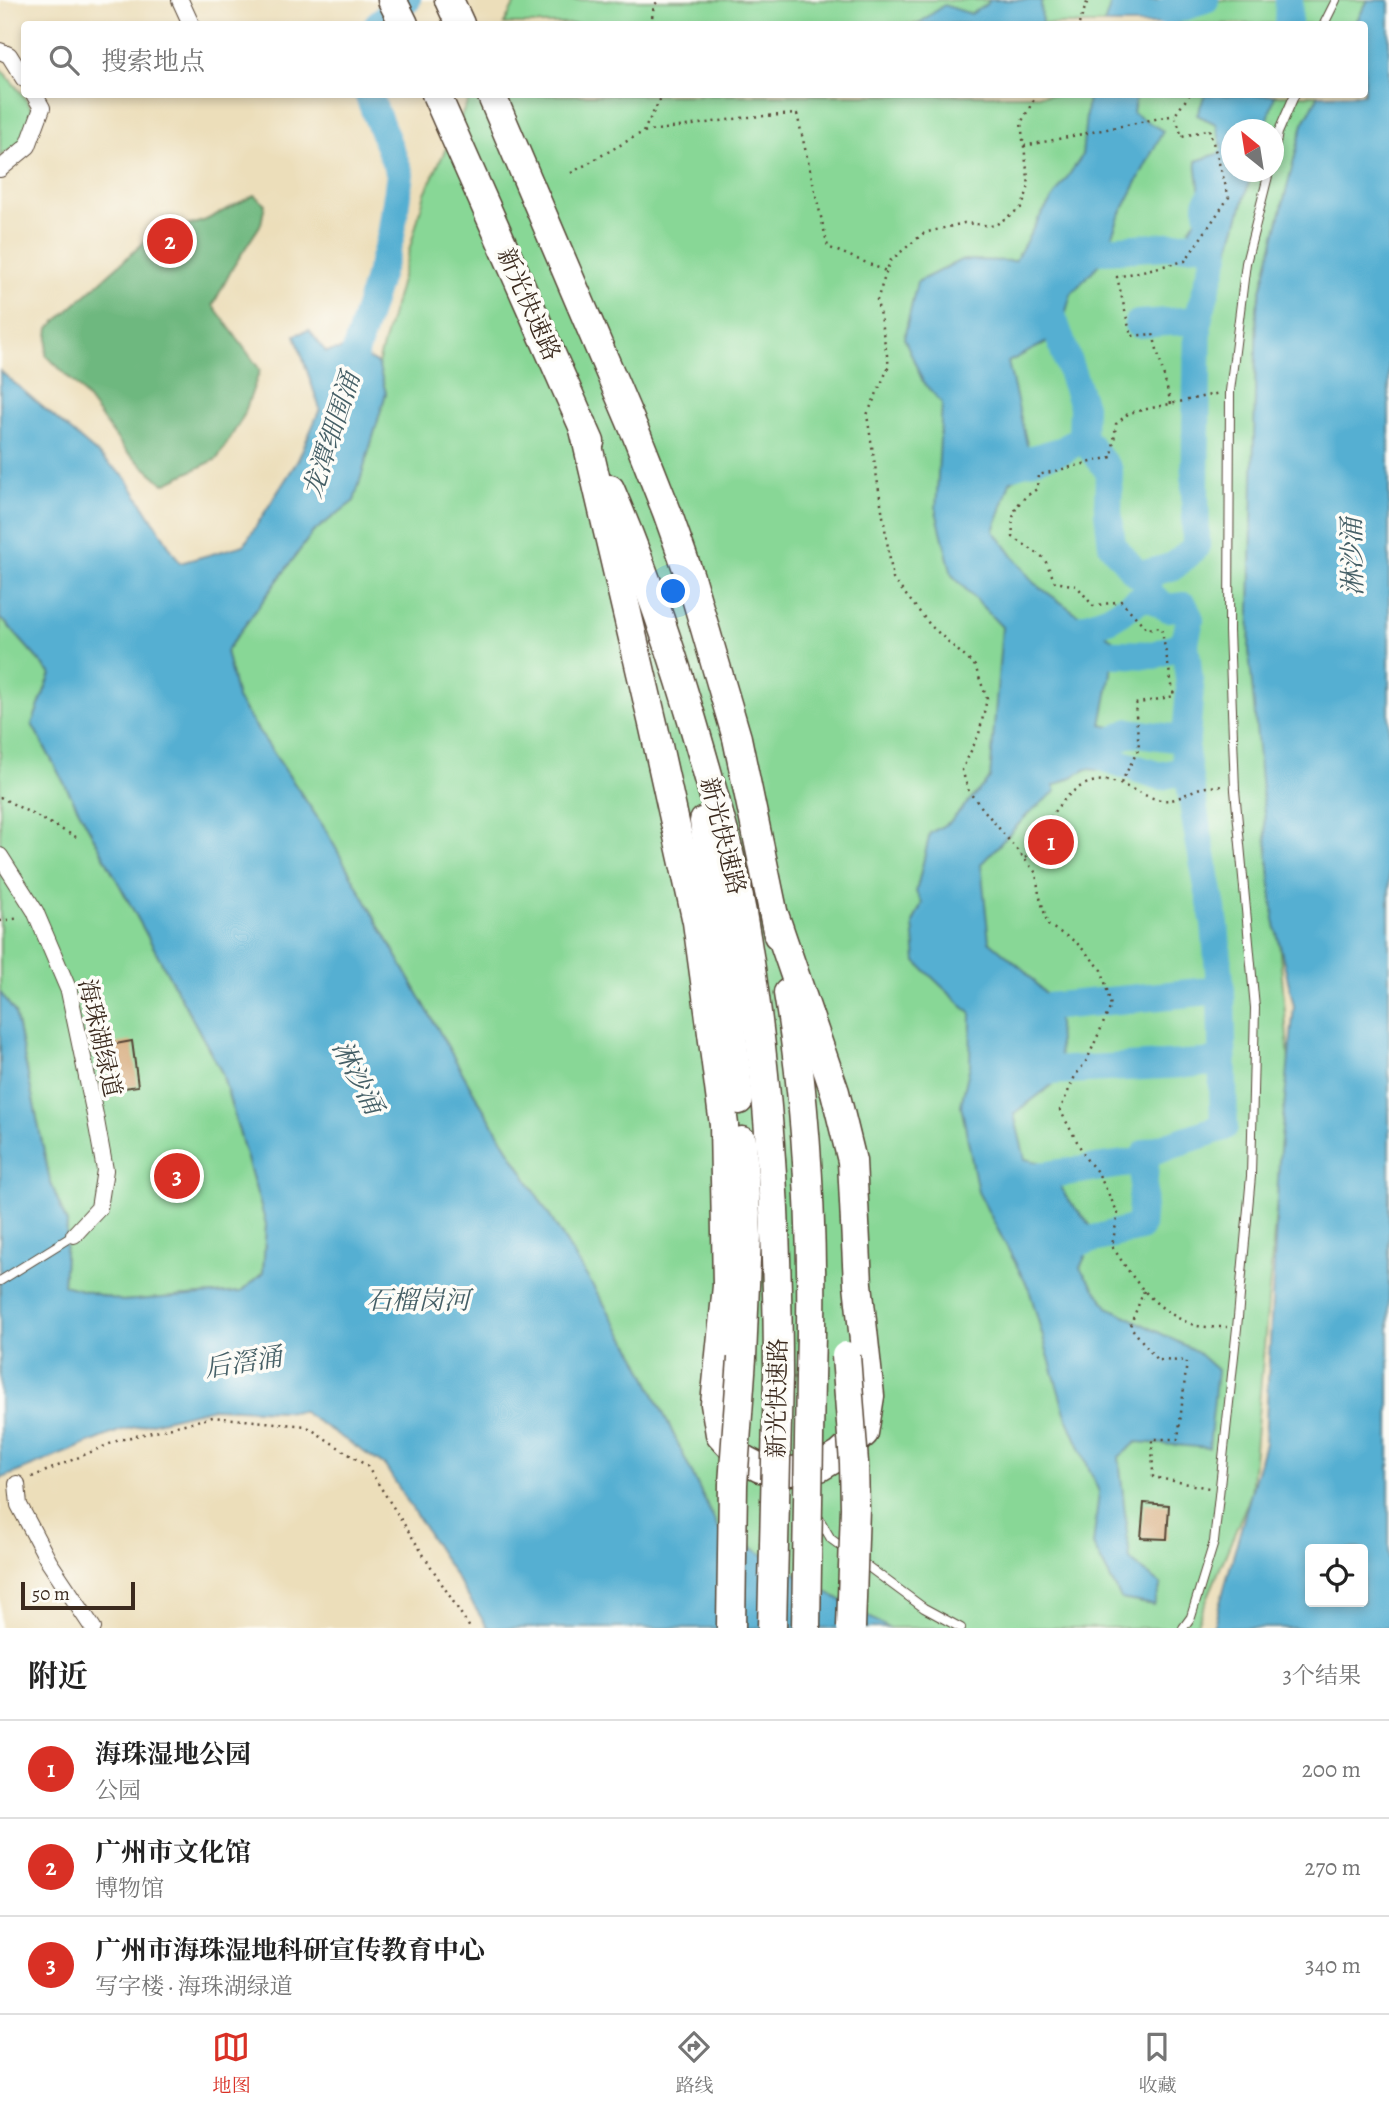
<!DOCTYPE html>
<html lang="zh">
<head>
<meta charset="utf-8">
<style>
	:root { --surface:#fff; --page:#f2f2f2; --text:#222; --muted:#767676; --line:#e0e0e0; --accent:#d93025 }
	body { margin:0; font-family:Alegreya,"Noto Serif SC",serif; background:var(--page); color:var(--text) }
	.controls { position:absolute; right:21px; bottom:21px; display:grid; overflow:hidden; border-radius:7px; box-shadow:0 4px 10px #0003 }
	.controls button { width:63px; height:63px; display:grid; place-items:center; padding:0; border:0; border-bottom:2px solid var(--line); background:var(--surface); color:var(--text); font:35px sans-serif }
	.compass { position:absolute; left:1221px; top:119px; width:63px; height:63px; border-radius:50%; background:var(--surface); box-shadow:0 4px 10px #0003; rotate:330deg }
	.scale { position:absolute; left:21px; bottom:18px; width:114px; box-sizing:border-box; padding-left:7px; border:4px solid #3b2a1e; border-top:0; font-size:19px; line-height:24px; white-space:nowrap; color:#3b2a1e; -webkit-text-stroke:5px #fdfcf7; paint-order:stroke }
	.you { position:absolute; left:674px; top:592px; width:24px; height:24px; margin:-18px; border:5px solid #fff; border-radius:50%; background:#1a73e8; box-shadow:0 0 0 10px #1a73e833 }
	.badge { display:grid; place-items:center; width:46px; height:46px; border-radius:50%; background:var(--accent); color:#fff; font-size:23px; font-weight:700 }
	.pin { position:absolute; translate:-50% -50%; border:4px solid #fff; box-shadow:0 2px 7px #0006 }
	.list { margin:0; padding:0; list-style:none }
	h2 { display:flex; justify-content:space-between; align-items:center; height:91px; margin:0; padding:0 28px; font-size:30px }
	h2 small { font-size:23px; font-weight:400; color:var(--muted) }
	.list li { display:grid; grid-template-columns:46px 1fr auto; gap:21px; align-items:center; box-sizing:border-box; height:98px; padding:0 28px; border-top:2px solid var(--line) }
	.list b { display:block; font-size:26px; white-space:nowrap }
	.list p { margin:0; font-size:23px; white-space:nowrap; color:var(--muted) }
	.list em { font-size:23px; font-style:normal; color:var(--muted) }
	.icon { flex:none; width:38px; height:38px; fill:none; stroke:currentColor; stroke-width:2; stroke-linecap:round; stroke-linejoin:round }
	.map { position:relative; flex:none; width:1389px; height:1628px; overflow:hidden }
	.search { position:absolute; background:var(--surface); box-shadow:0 4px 10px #0003; left:21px; right:21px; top:21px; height:77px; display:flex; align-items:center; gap:18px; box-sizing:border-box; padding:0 24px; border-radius:7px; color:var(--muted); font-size:26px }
	.sheet { height:385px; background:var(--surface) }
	nav { display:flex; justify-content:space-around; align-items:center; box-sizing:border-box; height:98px; border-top:2px solid var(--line); background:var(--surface); font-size:19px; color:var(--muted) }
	nav a { display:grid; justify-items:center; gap:4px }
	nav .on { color:var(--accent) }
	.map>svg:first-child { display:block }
	.green { fill:#88d796; stroke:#62805a; stroke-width:2; fill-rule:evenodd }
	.forest { fill:#6eb87f; stroke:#54714e; stroke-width:2 }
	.water { fill:#55afd2; stroke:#486c78; stroke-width:2; fill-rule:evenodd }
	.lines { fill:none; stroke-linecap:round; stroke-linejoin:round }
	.river { stroke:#55afd2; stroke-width:28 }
	.building { fill:#d09e69 }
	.lane-casing { stroke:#564535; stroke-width:10 }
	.street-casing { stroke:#564535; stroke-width:18 }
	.highway-casing { stroke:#564535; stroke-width:31 }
	.path { stroke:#564535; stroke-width:2.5; stroke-dasharray:2 5; stroke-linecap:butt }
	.lane { stroke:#fff; stroke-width:8 }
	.street { stroke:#fff; stroke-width:16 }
	.highway { stroke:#fff; stroke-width:28 }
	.highway-bridge-casing { stroke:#564535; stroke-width:31; stroke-linecap:butt }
	.highway-bridge { stroke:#fff; stroke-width:28 }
	.labels { text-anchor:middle; stroke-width:7; stroke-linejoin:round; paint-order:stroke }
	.street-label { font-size:24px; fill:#3b2a1e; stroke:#fdfcf7 }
	.water-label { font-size:26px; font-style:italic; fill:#455f66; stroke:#fdfcf7 }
</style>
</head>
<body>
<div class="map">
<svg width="1389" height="1628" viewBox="0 0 1389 1628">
	<rect width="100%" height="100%" fill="#fdfcf7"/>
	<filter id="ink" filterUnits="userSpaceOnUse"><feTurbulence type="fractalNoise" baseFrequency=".0143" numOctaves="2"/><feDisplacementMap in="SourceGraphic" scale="14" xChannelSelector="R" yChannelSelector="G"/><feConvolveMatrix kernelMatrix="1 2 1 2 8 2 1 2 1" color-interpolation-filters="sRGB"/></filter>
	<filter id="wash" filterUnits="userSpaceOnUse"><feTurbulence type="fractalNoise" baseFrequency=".00686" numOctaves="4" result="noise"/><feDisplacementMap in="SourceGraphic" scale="28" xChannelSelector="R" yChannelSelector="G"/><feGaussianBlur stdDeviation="1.57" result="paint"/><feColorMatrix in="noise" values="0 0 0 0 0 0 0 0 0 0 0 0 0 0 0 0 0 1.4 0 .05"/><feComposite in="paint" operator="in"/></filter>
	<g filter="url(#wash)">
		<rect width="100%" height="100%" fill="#ecdeba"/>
		<g class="green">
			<polygon points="520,0 1368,0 1355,24 504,24 515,3"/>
			<polygon points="0,68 23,95 33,111 20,145 0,156"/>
			<path d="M471,95H1319L1303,124L1257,307L1251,594L1289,1063L1251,1494L1195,1628H888L718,1528L636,1356L475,1095L325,829L237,699L226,651L313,532L354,501L386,393L378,364L425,193ZM1232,130H1274V172H1232Z"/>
			<polygon points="0,619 5,622 51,674 32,724 222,1073 266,1224 263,1273 241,1292 122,1301 63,1285 67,1223 50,1181 15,1013 0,992"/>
		</g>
		<polygon class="forest" points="254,195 265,204 261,224 233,267 213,305 260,370 243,417 217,459 164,484 126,451 80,389 46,355 49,328 148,239 206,220"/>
		<g class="water">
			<polygon points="989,0 1041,0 1042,24 918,24 944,5 971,14 988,3"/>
			<polygon points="1112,0 1172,0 1159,24 1104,24"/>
			<path d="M1368,0H1389V1628H1213L1265,1443L1279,1160L1294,1006L1274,920L1249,652L1257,307L1303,124L1319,95L1364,94V24H1355ZM1310,1549H1363V1602H1310Z"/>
			<polygon points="1088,95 1136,95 1133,113 1163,131 1119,217 1102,261 1071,294 1059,336 1008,362 1032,466 1010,482 994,531 1034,583 1112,639 1111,673 1101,725 1122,729 1126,773 1087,769 1054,786 1056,791 1029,813 981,864 989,941 1025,971 1057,1007 1061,1078 1014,1114 1025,1159 1051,1165 1066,1197 1096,1232 1080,1268 1108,1307 1196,1351 1217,1370 1209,1448 1137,1442 1119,1457 1130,1560 1161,1585 1154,1605 1121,1599 1093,1545 1099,1492 1065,1413 1029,1289 978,1192 961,1105 970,1065 971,1014 916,962 913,923 922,903 916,892 930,833 950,822 990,778 1002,627 952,575 936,511 942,403 923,382 904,338 917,282 961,260 1015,261 1039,218 1082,156"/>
			<polygon points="1205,95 1275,95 1265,129 1232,130 1232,172 1252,172 1224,268 1189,229 1202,211 1196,161 1223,152 1216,124 1197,115"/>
			<polygon points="309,330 326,352 349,348 378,364 386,393 354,501 313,532 226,651 237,699 325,829 475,1095 636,1356 718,1528 888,1628 488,1628 385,1466 303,1412 213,1408 119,1431 0,1479 0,992 15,1013 50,1181 67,1223 63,1285 122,1301 241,1292 263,1273 266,1224 222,1073 32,724 51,674 5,622 0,619 0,371 126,478 180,563 244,545 298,460 320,409 295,335"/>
		</g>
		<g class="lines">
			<g class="river">
				<polyline points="1166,12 1205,0"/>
				<polyline points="378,24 407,0"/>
				<polyline points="1288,24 1289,0"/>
				<polyline points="1088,251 1214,243"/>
				<polyline points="1051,312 1083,406 1082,437 1109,471 1108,511 1112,545 1136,573 1150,573"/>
				<polyline points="1138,324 1198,320"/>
				<polyline points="344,389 391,236 400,174 368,94"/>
				<polyline points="1012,465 1064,450 1082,437"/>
				<polyline points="1071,632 1110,618 1147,595"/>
				<polyline points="1087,653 1154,655 1185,643"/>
				<polyline points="1092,752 1130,732 1186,740"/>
				<polyline points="1107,759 1160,776 1188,770"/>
				<polyline points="1047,1007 1221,990"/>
				<polyline points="1048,1071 1222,1062"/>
				<polyline points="1031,1177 1145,1161"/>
				<polyline points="1074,1244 1140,1227 1146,1153 1224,1127 1221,995 1215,924 1196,823 1185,751 1190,688 1185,643 1190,619 1184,606 1168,608 1147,595 1150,573 1174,566 1196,547 1195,488 1198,320 1216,254 1207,204 1232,158"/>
			</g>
		</g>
		<g id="blocks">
			<g class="building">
				<polygon points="132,1041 138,1086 117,1089 110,1045"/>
				<polygon points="1144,1503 1169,1505 1167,1539 1141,1538"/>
			</g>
		</g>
	</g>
	<g filter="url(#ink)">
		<use href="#blocks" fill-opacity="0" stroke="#564535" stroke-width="2"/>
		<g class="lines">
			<g class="lane-casing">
				<g id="lane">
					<polyline points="1324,24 1336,0"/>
					<polyline points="1274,153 1278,133 1295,94"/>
					<polyline points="0,1281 74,1235"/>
					<polyline points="817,1515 831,1539 846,1550"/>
					<polyline points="859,1560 924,1608 961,1628"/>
					<polyline points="1183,1628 1191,1617 1214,1542 1237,1328 1251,1176 1255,1008 1235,790 1229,631 1230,391 1246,263 1269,172"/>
				</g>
			</g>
			<g class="street-casing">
				<g id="street">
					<polyline points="180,0 191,24"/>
					<polyline points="0,51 9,55 24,79"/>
					<polyline points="0,169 28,146 42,108 34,94"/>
					<polyline points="0,856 35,911 69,991 95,1115 105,1170 99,1208 74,1235"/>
					<polyline points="17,1484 19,1505 49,1562 93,1628"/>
				</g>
			</g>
			<g class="highway-casing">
				<g id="highway">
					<polyline points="392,0 404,24"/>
					<polyline points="449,0 460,24"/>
					<polyline points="436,94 590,442"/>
					<polyline points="491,94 637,436 667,512 690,577 737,738 778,935"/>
					<polyline points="583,425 654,728 697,922 710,1018 724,1125 727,1286 715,1404 720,1434 743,1459 760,1468 791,1471 820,1467 840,1455 864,1433 870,1396 858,1284 852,1161 835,1092 775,917"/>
					<path d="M610,489C647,575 676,663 702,754C717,806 732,859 742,913C769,1066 778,1221 778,1377"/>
					<polyline points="704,821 728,995 739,1100"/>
					<path d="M788,993C809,1119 814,1250 810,1377"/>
					<polyline points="742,1358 747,1235 742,1141"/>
				</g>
			</g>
			<g class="path">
				<polyline points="651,24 654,5 660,0"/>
				<polyline points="1079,24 1088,0"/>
				<path d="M1037,94L1021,123L1029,186L1022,207L994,226L964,223L924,233L890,261L877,300L889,366L867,415L893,579L931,626L975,666L987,699L979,734L962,770L969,792L1036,873L1039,894L1048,925L1076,942L1102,970L1111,1006L1087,1060L1075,1076L1060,1110L1087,1160L1098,1173L1118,1213L1112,1246C1134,1280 1153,1310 1194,1325C1204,1328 1217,1327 1227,1327"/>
				<polyline points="643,132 663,94"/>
				<polyline points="1024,146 1175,115"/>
				<polyline points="571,173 643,132 749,117 797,114 828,247 886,271"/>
				<polyline points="1171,404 1153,334 1131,336 1117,277 1185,261 1229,197 1209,129 1182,137 1175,115 1190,94"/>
				<path d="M1121,783L1139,748L1135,704L1174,696L1161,627L1147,629L1121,601L1093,606L1077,586L1055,582L1044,558L1013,537C1011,511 1015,503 1037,489L1038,475L1112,457L1116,424L1129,413L1220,393"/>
				<polyline points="0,797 76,837"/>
				<path d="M1025,858C1044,844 1040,843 1047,824C1052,813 1061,802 1070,794C1112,759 1137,804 1171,800C1182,798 1191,790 1201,788C1208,786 1216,787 1223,786"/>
				<polyline points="0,921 20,918"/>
				<polyline points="1144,1291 1130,1326 1157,1360 1187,1361 1178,1439 1152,1439 1153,1477 1209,1488"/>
				<polyline points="32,1477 119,1440 213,1417 306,1426 367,1466 470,1628"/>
			</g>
			<use href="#lane" class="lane"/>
			<use href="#street" class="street"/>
			<use href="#highway" class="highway"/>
			<g class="highway-bridge-casing">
				<g id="highway-bridge">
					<polyline points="846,1356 854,1463 855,1508 851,1628"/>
					<polyline points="731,1628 733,1484 742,1358"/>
					<polyline points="772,1628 778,1377"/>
					<polyline points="806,1628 810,1377"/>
				</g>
			</g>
			<use href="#highway-bridge" class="highway-bridge"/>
		</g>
	</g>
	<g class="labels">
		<g class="street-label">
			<text transform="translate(529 304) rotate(66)" y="8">新光快速路</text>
			<text transform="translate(723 836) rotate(76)" y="8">新光快速路</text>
			<text transform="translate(100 1038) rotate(77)" y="8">海珠湖绿道</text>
			<text transform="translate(777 1398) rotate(-89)" y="8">新光快速路</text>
		</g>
		<g class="water-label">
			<text transform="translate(331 435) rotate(-72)" y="9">龙潭细围涌</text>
			<text transform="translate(1352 557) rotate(-91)" y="9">淋沙涌</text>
			<text transform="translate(358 1077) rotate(63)" y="9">淋沙涌</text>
			<text x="418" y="1309">石榴岗河</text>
			<text transform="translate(243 1362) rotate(-9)" y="9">后滘涌</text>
		</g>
	</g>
</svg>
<div class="controls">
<button><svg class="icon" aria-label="locate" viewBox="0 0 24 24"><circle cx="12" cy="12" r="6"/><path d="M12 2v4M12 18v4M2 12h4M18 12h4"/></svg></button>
</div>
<svg class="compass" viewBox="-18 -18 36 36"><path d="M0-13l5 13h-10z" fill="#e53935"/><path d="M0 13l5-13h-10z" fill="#767676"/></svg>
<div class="scale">50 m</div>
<div class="you"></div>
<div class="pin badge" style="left:1051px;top:842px">1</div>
<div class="pin badge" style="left:170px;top:241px">2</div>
<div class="pin badge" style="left:177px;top:1176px">3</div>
<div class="search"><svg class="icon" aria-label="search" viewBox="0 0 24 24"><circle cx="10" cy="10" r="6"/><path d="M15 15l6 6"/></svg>搜索地点</div>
</div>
<section class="sheet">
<h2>附近<small>3个结果</small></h2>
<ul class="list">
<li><span class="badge">1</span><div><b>海珠湿地公园</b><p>公园</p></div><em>200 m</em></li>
<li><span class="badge">2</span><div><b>广州市文化馆</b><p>博物馆</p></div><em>270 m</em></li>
<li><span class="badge">3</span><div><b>广州市海珠湿地科研宣传教育中心</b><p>写字楼 · 海珠湖绿道</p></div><em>340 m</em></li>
</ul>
</section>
<nav>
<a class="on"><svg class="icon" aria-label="map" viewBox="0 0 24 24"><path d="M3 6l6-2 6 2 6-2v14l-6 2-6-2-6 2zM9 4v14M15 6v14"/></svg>地图</a>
<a><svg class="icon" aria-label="directions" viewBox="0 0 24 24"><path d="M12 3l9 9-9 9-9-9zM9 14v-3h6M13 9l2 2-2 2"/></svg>路线</a>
<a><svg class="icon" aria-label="saved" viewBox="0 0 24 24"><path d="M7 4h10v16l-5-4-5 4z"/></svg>收藏</a>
</nav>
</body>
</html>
